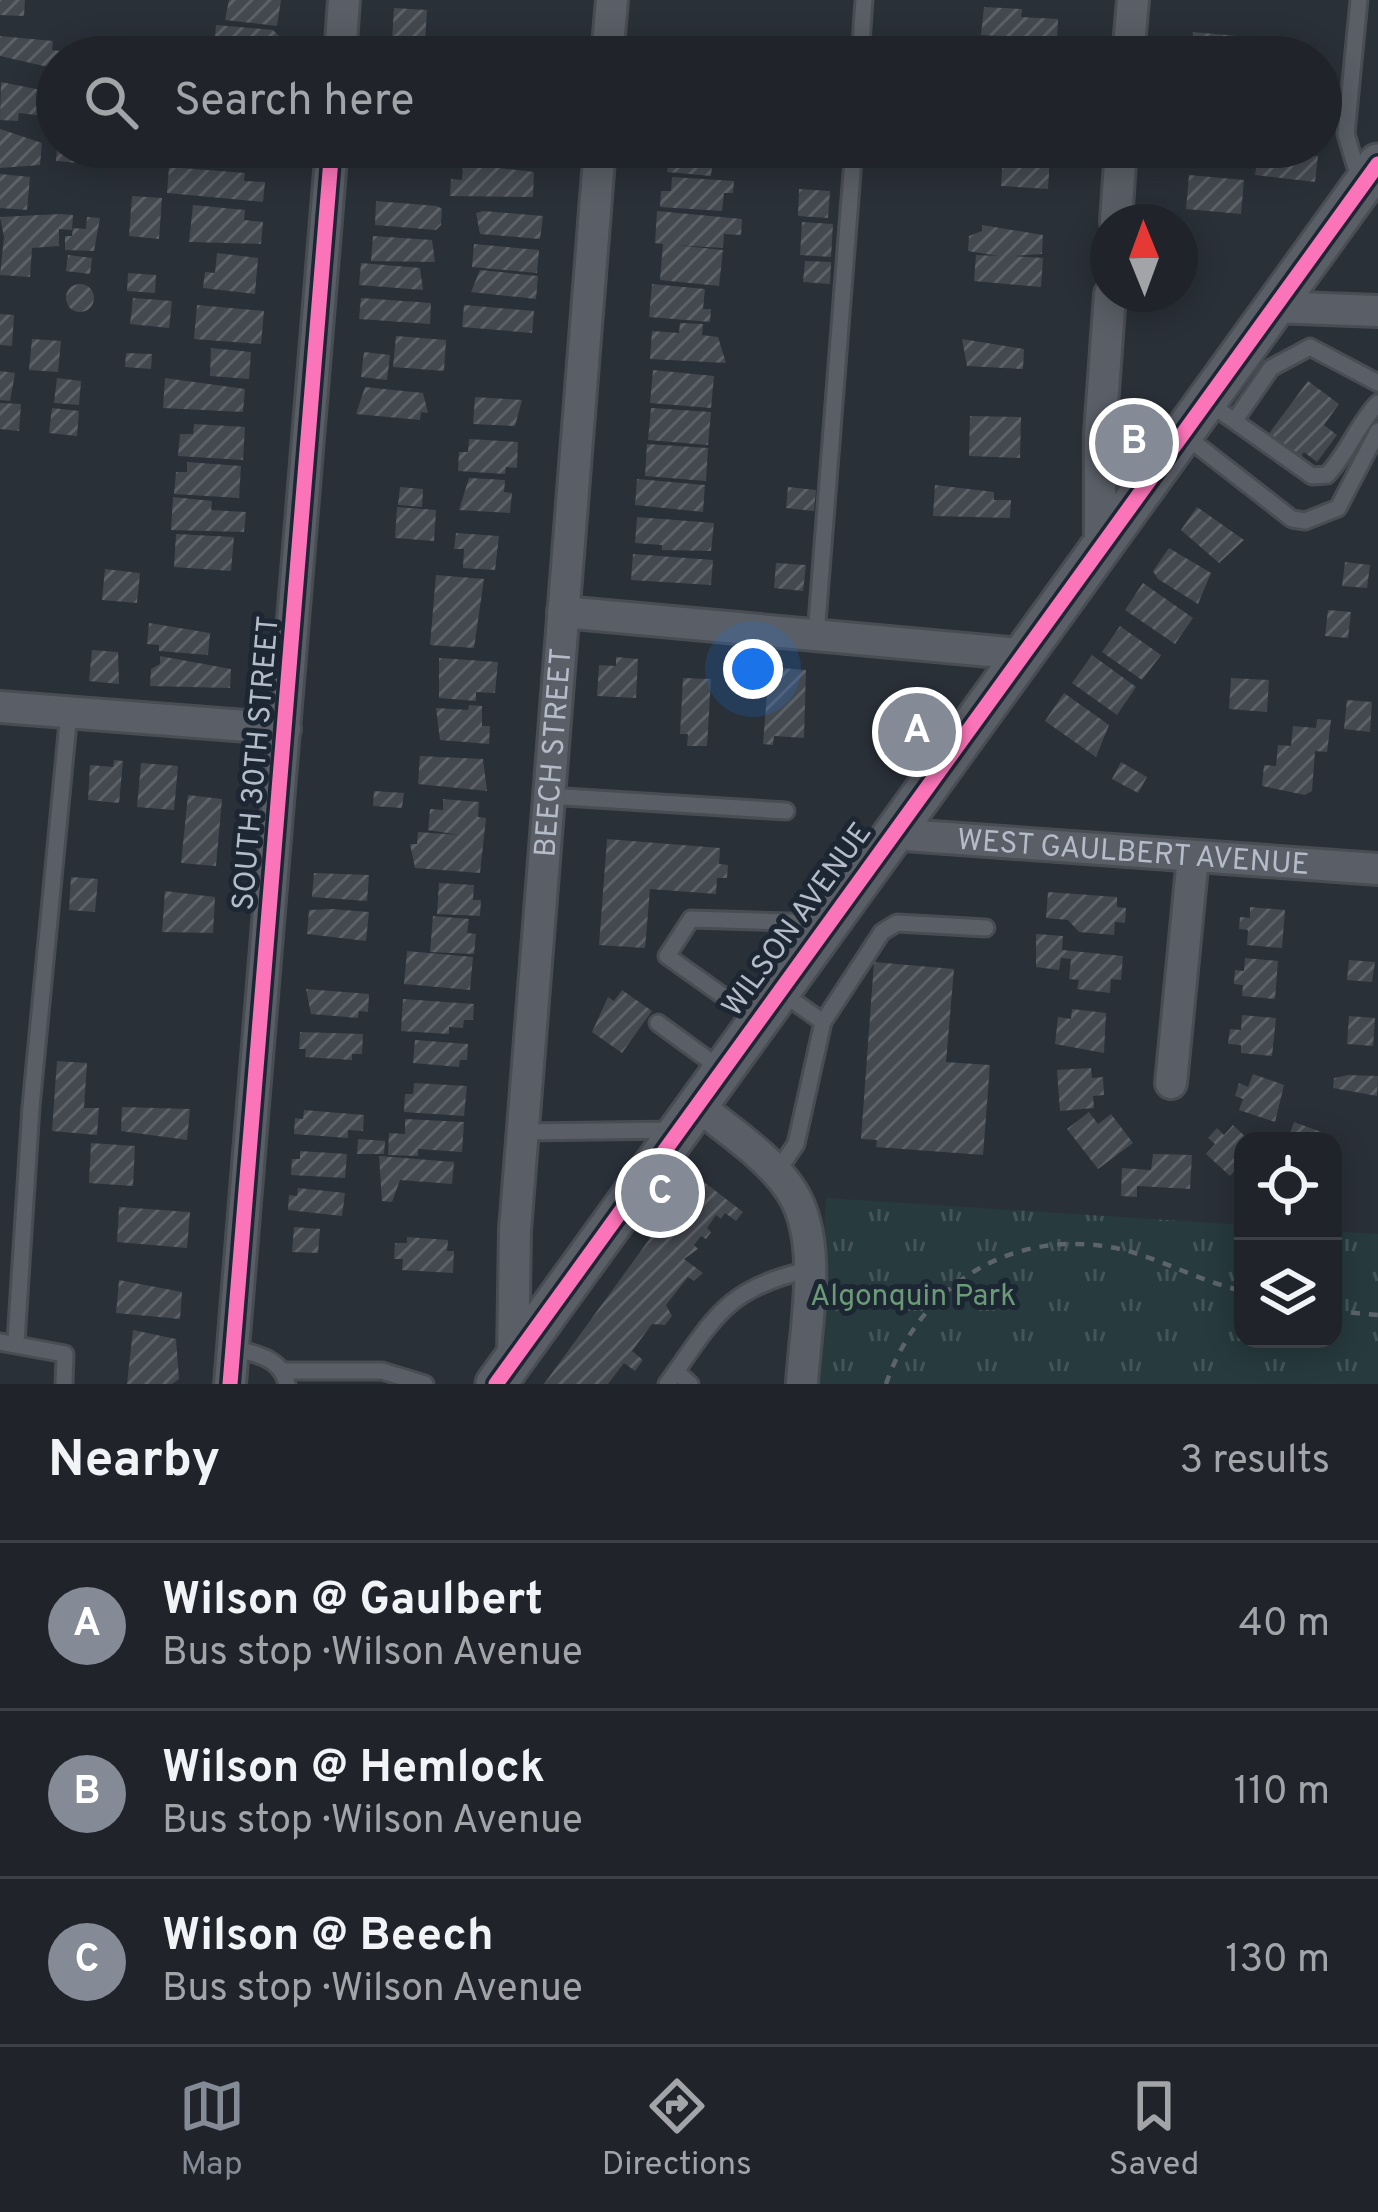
<!DOCTYPE html>
<html lang="en">
<head>
<meta charset="utf-8">
<style>
	:root { --surface:#20242a; --page:#282c32; --text:#f1f3f6; --muted:#a2a4a8; --line:#3d4147; --accent:#848b96 }
	body { margin:0; font-family:Overpass,sans-serif; background:var(--page); color:var(--text) }
	.controls { position:absolute; right:36px; bottom:36px; display:grid; overflow:hidden; border-radius:24px; box-shadow:0 6px 30px #0003 }
	.controls button { width:108px; height:108px; display:grid; place-items:center; padding:0; border:0; border-bottom:3px solid var(--line); background:var(--surface); color:var(--text); font:60px sans-serif }
	.compass { position:absolute; left:1090px; top:204px; width:108px; height:108px; border-radius:50%; background:var(--surface); box-shadow:0 6px 30px #0003; rotate:359deg }
	.you { position:absolute; left:753px; top:669px; width:42px; height:42px; margin:-30px; border:9px solid #fff; border-radius:50%; background:#1a73e8; box-shadow:0 0 0 18px #1a73e833 }
	.badge { display:grid; place-items:center; width:78px; height:78px; border-radius:50%; background:var(--accent); color:#fff; font-size:39px; font-weight:700 }
	.pin { position:absolute; translate:-50% -50%; border:6px solid #fff; box-shadow:0 3px 12px #0006 }
	.list { margin:0; padding:0; list-style:none }
	h2 { display:flex; justify-content:space-between; align-items:center; height:156px; margin:0; padding:0 48px; font-size:51px }
	h2 small { font-size:39px; font-weight:400; color:var(--muted) }
	.list li { display:grid; grid-template-columns:78px 1fr auto; gap:36px; align-items:center; box-sizing:border-box; height:168px; padding:0 48px; border-top:3px solid var(--line) }
	.list b { display:block; font-size:45px; white-space:nowrap }
	.list p { margin:0; font-size:39px; white-space:nowrap; color:var(--muted) }
	.list em { font-size:39px; font-style:normal; color:var(--muted) }
	.icon { flex:none; width:66px; height:66px; fill:none; stroke:currentColor; stroke-width:2; stroke-linecap:round; stroke-linejoin:round }
	.map { position:relative; flex:none; width:1378px; height:1384px; overflow:hidden }
	.search { position:absolute; background:var(--surface); box-shadow:0 6px 30px #0003; left:36px; right:36px; top:36px; height:132px; display:flex; align-items:center; gap:30px; box-sizing:border-box; padding:0 42px; border-radius:66px; color:var(--muted); font-size:45px }
	.sheet { height:660px; background:var(--surface) }
	nav { display:flex; justify-content:space-around; align-items:center; box-sizing:border-box; height:168px; border-top:3px solid var(--line); background:var(--surface); font-size:33px; color:var(--muted) }
	nav a { display:grid; justify-items:center; gap:6px }
	nav .on { color:var(--accent) }
	.map>svg:first-child { display:block }
	.park { fill:url(#park-tufts) }
	.building { fill:url(#building-hatch) }
	.lines { fill:none; stroke-linecap:round; stroke-linejoin:round }
	.service-casing { stroke:#484c53; stroke-width:21 }
	.minor-casing { stroke:#484c53; stroke-width:36 }
	.tertiary-casing { stroke:#484c53; stroke-width:45 }
	.path { stroke:#5d636a; stroke-width:4.5; stroke-dasharray:9 9; stroke-linecap:butt }
	.service { stroke:#5a5e66; stroke-width:15 }
	.minor { stroke:#5a5e66; stroke-width:30 }
	.tertiary { stroke:#5a5e66; stroke-width:39 }
	.cycleway-casing { stroke:#1d2633; stroke-width:22 }
	.cycleway { stroke:#fb73b8; stroke-width:15 }
	.labels { text-anchor:middle; stroke-width:10; stroke-linejoin:round; paint-order:stroke }
	.street-label { font-size:30px; fill:#b4bcc9; stroke:#1d2633 }
	.park-label { font-size:30px; fill:#6b9a76; stroke:#1d2633 }
</style>
</head>
<body>
<div class="map">
<svg width="1378" height="1384" viewBox="0 0 1378 1384">
	<defs>
		<pattern id="park-tufts" width="24" height="20" patternUnits="userSpaceOnUse" patternTransform="scale(3)"><rect width="24" height="20" fill="#273a3e"/><path d="M3 7l-1-3M5 7V3M7 7l1-3M15 17l-1-3M17 17v-4M19 17l1-3" fill="none" stroke="#445559"/></pattern>
		<pattern id="building-hatch" width="6" height="6" patternUnits="userSpaceOnUse" patternTransform="scale(3)"><rect width="6" height="6" fill="#444950"/><path d="M-1 1l2-2M0 6l6-6M5 7l2-2" fill="none" stroke="#5d6168"/></pattern>
	</defs>
	<rect width="100%" height="100%" fill="#2a3038"/>
	<polygon class="park" points="826,1198 1243,1225 1243,1339 1333,1339 1333,1231 1378,1234 1378,1384 815,1384"/>
	<g class="building">
		<polygon points="0,0 25,0 24,16 0,15"/>
		<polygon points="229,0 281,0 277,26 225,20"/>
		<polygon points="984,7 1022,9 1021,17 1058,19 1057,39 981,35"/>
		<polygon points="394,8 427,10 425,43 392,40"/>
		<polygon points="216,25 273,30 279,36 277,57 235,57 236,49 214,47"/>
		<polygon points="1193,32 1259,38 1258,57 1191,57"/>
		<polygon points="0,36 53,41 52,50 60,51 57,69 0,56"/>
		<polygon points="143,39 171,41 169,57 142,57"/>
		<polygon points="1,82 46,91 44,116 19,113 18,121 0,120"/>
		<polygon points="0,129 42,143 40,165 0,168"/>
		<polygon points="57,147 90,147 89,164 56,161"/>
		<polygon points="177,147 279,147 278,164 176,157"/>
		<polygon points="444,147 535,147 534,159"/>
		<polygon points="672,147 714,147 711,176 667,172"/>
		<polygon points="1259,149 1318,156 1315,182 1255,175"/>
		<polygon points="1003,153 1050,156 1048,189 1001,186"/>
		<polygon points="463,164 534,172 533,197 450,196 451,179 462,180"/>
		<polygon points="169,167 245,173 244,181 265,182 263,202 167,193"/>
		<polygon points="0,174 30,177 27,210 0,208"/>
		<polygon points="1189,175 1244,180 1241,214 1186,209"/>
		<polygon points="672,177 734,181 733,193 724,193 722,211 660,207 661,191 671,191"/>
		<polygon points="799,189 830,191 828,218 798,216"/>
		<polygon points="132,196 162,198 159,239 129,236"/>
		<polygon points="376,201 437,206 442,209 441,225 436,230 375,225"/>
		<polygon points="193,205 245,210 244,220 263,222 261,244 189,242"/>
		<polygon points="483,211 543,216 540,239 480,234 476,213"/>
		<polygon points="657,211 742,219 741,235 724,234 723,248 675,245 723,250 719,286 660,280 663,244 655,243"/>
		<polygon points="61,214 73,215 72,230 59,229 59,246 32,248 30,277 0,275 4,237 0,217"/>
		<polygon points="87,217 100,218 94,251 65,250 65,236 72,236 73,228 86,229"/>
		<polygon points="802,222 833,224 831,257 800,255"/>
		<polygon points="982,225 1043,235 1042,254 1014,256 1043,258 1041,287 974,281 976,255 999,256 968,251 969,236 982,231"/>
		<polygon points="373,236 432,240 435,262 371,261"/>
		<polygon points="474,244 539,250 537,273 472,267"/>
		<polygon points="217,253 258,258 255,294 203,288 205,272 215,273"/>
		<polygon points="68,255 92,258 90,274 66,271"/>
		<polygon points="805,261 831,262 830,284 803,282"/>
		<polygon points="361,263 420,268 423,290 359,285"/>
		<polygon points="480,270 538,276 536,299 471,292"/>
		<polygon points="128,273 156,275 155,293 127,291"/>
		<polygon points="652,284 705,289 703,309 711,309 710,322 649,317"/>
		<circle cx="80" cy="298" r="14"/>
		<polygon points="133,298 172,301 169,328 130,324"/>
		<polygon points="361,298 431,303 430,324 359,319"/>
		<polygon points="197,305 264,311 261,344 194,339"/>
		<polygon points="464,305 534,311 532,333 462,327"/>
		<polygon points="0,314 14,315 12,346 0,345"/>
		<polygon points="680,323 703,324 702,335 718,337 726,363 650,359 652,331 679,333"/>
		<polygon points="396,336 446,340 444,371 393,367"/>
		<polygon points="32,339 61,341 58,372 29,370"/>
		<polygon points="962,339 1024,349 1023,369 967,366"/>
		<polygon points="211,348 251,352 249,379 210,376"/>
		<polygon points="364,352 390,355 387,380 361,377"/>
		<polygon points="126,353 152,354 151,369 125,367"/>
		<polygon points="653,370 714,376 711,408 650,403"/>
		<polygon points="0,371 15,373 10,401 0,400"/>
		<polygon points="57,378 81,381 79,405 54,403"/>
		<polygon points="165,378 245,389 243,412 163,408"/>
		<polygon points="1308,381 1339,404 1324,425 1337,435 1317,462 1304,452 1300,458 1268,435"/>
		<polygon points="365,387 423,393 428,413 421,412 420,420 356,414"/>
		<polygon points="475,397 522,400 515,426 473,424"/>
		<polygon points="0,403 21,404 19,431 0,429"/>
		<polygon points="52,408 79,411 77,436 49,433"/>
		<polygon points="651,408 711,412 708,445 648,440"/>
		<polygon points="970,416 1021,417 1020,458 969,456"/>
		<polygon points="194,424 245,427 243,460 178,456 180,434 193,434"/>
		<polygon points="469,439 518,442 517,468 506,467 505,474 458,471 459,452 468,452"/>
		<polygon points="647,444 708,448 706,481 645,476"/>
		<polygon points="187,462 241,466 239,498 174,494 176,472 187,472"/>
		<polygon points="469,478 505,480 504,492 512,493 510,513 459,510"/>
		<polygon points="637,479 705,485 703,512 635,505"/>
		<polygon points="935,485 994,492 994,500 1011,500 1010,518 933,516"/>
		<polygon points="400,487 423,489 422,507 398,505"/>
		<polygon points="788,487 816,490 814,511 786,508"/>
		<polygon points="173,497 212,501 211,510 246,512 244,532 171,530"/>
		<polygon points="397,507 436,510 434,541 395,538"/>
		<polygon points="1197,507 1244,540 1219,563 1181,530"/>
		<polygon points="637,517 714,523 711,551 662,550 662,545 635,543"/>
		<polygon points="456,533 499,536 495,570 463,568 464,549 454,549"/>
		<polygon points="176,534 234,537 231,571 174,567"/>
		<polygon points="1169,548 1211,573 1198,604 1158,579 1153,571"/>
		<polygon points="633,554 713,560 711,585 631,580"/>
		<polygon points="1345,562 1370,565 1367,588 1342,586"/>
		<polygon points="776,563 806,565 803,591 774,588"/>
		<polygon points="105,569 140,573 137,603 102,600"/>
		<polygon points="436,575 484,579 474,648 430,645"/>
		<polygon points="1143,583 1193,618 1175,644 1125,610"/>
		<polygon points="1328,610 1351,612 1348,638 1325,636"/>
		<polygon points="149,623 210,633 208,655 159,651 159,645 147,644"/>
		<polygon points="1120,626 1161,655 1142,680 1102,652"/>
		<polygon points="92,650 118,652 119,684 89,681"/>
		<polygon points="1092,655 1136,687 1117,715 1072,683"/>
		<polygon points="160,656 231,669 230,688 150,686 151,669 160,664"/>
		<polygon points="616,657 638,659 636,698 597,696 599,665 616,666"/>
		<polygon points="439,658 498,662 495,693 476,692 476,701 439,698"/>
		<polygon points="769,667 806,670 804,738 774,736 773,745 763,744"/>
		<polygon points="683,678 711,679 707,746 687,746 688,734 680,734"/>
		<polygon points="1231,678 1269,680 1267,712 1229,709"/>
		<polygon points="1064,693 1109,725 1096,757 1045,721"/>
		<polygon points="1347,700 1372,702 1370,732 1344,729"/>
		<polygon points="469,705 482,706 482,726 490,726 489,744 440,740 436,708 468,710"/>
		<polygon points="1317,719 1331,720 1327,752 1315,751 1312,791 1305,795 1262,786 1264,765 1276,766 1278,745 1291,746 1293,726 1316,728"/>
		<polygon points="420,756 483,759 487,791 418,784"/>
		<polygon points="114,760 123,761 119,803 88,800 90,765 113,767"/>
		<polygon points="1121,762 1147,777 1138,793 1112,779"/>
		<polygon points="141,763 178,766 174,810 137,807"/>
		<polygon points="374,791 404,793 402,808 373,806"/>
		<polygon points="188,795 222,799 216,866 181,863"/>
		<polygon points="443,799 479,802 478,817 486,818 480,873 415,868 410,844 417,844 418,832 460,835 428,830 430,809 443,810"/>
		<polygon points="607,839 720,848 719,864 728,865 727,878 717,878 716,894 650,889 645,948 599,945"/>
		<polygon points="314,873 369,875 367,901 312,897"/>
		<polygon points="71,877 98,879 95,912 69,910"/>
		<polygon points="439,883 474,885 473,900 481,900 480,916 437,914"/>
		<polygon points="165,891 215,897 213,933 162,932"/>
		<polygon points="1048,892 1117,897 1117,907 1126,908 1125,923 1115,922 1114,935 1079,932 1068,920 1046,918"/>
		<polygon points="1250,907 1285,910 1282,948 1247,945 1248,930 1239,929 1240,917 1250,918"/>
		<polygon points="331,909 369,912 366,941 307,934 309,910"/>
		<polygon points="433,916 469,919 467,933 476,934 474,954 430,952"/>
		<polygon points="1036,934 1063,936 1062,950 1123,956 1121,980 1111,979 1110,993 1077,989 1079,980 1069,979 1071,959 1061,958 1059,970 1036,967"/>
		<polygon points="407,951 473,957 470,990 404,984"/>
		<polygon points="1245,958 1278,961 1275,999 1242,996 1243,985 1234,984 1235,970 1244,971"/>
		<polygon points="1349,960 1375,962 1372,982 1347,980"/>
		<polygon points="874,962 954,969 946,1062 990,1065 983,1155 876,1147 877,1140 861,1139"/>
		<polygon points="306,989 369,994 368,1012 359,1011 358,1018 311,1014"/>
		<polygon points="622,990 652,1011 622,1053 592,1032 608,997 614,1001"/>
		<polygon points="403,999 474,1004 473,1020 464,1020 463,1028 449,1027 449,1034 401,1031"/>
		<polygon points="1072,1009 1106,1013 1104,1053 1055,1044 1058,1017 1071,1019"/>
		<polygon points="1242,1015 1276,1018 1272,1056 1241,1053 1241,1045 1228,1044 1230,1029 1241,1030"/>
		<polygon points="1349,1016 1375,1018 1373,1046 1347,1044"/>
		<polygon points="300,1032 363,1034 362,1054 352,1054 352,1060 305,1057 306,1049 299,1049"/>
		<polygon points="415,1040 468,1044 467,1060 460,1060 459,1067 413,1063"/>
		<polygon points="57,1061 87,1063 84,1108 99,1108 97,1135 52,1131"/>
		<polygon points="1091,1068 1092,1078 1103,1077 1104,1095 1093,1096 1094,1108 1060,1111 1057,1070"/>
		<polygon points="1253,1074 1284,1085 1275,1122 1239,1110 1243,1099 1235,1096 1239,1083 1248,1087"/>
		<polygon points="1348,1075 1378,1076 1377,1096 1333,1088 1334,1078"/>
		<polygon points="414,1083 467,1086 464,1116 404,1112 405,1094 413,1094"/>
		<polygon points="122,1107 190,1109 187,1140 121,1131"/>
		<polygon points="304,1110 364,1115 363,1131 348,1130 348,1138 294,1134 295,1118 303,1119"/>
		<polygon points="1089,1112 1098,1124 1111,1114 1133,1143 1098,1169 1067,1129"/>
		<polygon points="405,1119 464,1122 462,1152 418,1149 418,1156 388,1155 389,1133 405,1134"/>
		<polygon points="1294,1122 1321,1132 1318,1141 1287,1141"/>
		<polygon points="1233,1125 1250,1141 1243,1141 1243,1161 1230,1176 1206,1154 1215,1144 1208,1138 1217,1128 1224,1135"/>
		<polygon points="358,1139 385,1141 384,1154 357,1154"/>
		<polygon points="91,1143 135,1146 133,1186 89,1183"/>
		<polygon points="300,1151 347,1154 345,1178 291,1175 292,1159 300,1159"/>
		<polygon points="1153,1154 1192,1155 1190,1189 1137,1186 1137,1197 1121,1196 1122,1168 1151,1170"/>
		<polygon points="379,1156 454,1162 452,1184 400,1180 392,1202 382,1201"/>
		<polygon points="691,1172 743,1212 736,1221 725,1213 721,1219 716,1215 707,1228 711,1232 706,1239 701,1236 694,1245 698,1249 684,1259 703,1273 694,1281 688,1277 666,1305 672,1316 665,1325 652,1324 632,1351 643,1360 635,1371 624,1363 608,1384 544,1384 651,1237 646,1233"/>
		<polygon points="298,1188 345,1193 342,1216 288,1210 289,1195 297,1196"/>
		<polygon points="119,1207 190,1212 187,1248 117,1242"/>
		<polygon points="294,1227 320,1229 318,1253 292,1252"/>
		<polygon points="407,1237 448,1240 447,1251 454,1251 453,1273 402,1270 403,1259 394,1259 395,1243 407,1243"/>
		<polygon points="119,1280 182,1292 180,1319 116,1313"/>
		<polygon points="133,1330 176,1339 179,1379 172,1384 127,1384"/>
	</g>
	<g class="lines">
		<g class="service-casing">
			<g id="service">
				<polyline points="1359,0 1346,134 1359,178"/>
				<polyline points="860,57 864,0"/>
				<path d="M1209,403L1312,476L1327,475C1348,453 1357,425 1378,403"/>
				<polyline points="1235,420 1271,368 1310,347 1378,383"/>
				<polyline points="1183,434 1292,519 1305,521 1338,508 1378,431"/>
				<polyline points="816,635 854,147"/>
				<polyline points="549,796 786,811"/>
				<polyline points="781,992 823,1022 882,932 897,923 986,928"/>
				<polyline points="757,1020 667,956 691,919 824,923"/>
				<polyline points="658,1023 721,1069"/>
				<polyline points="523,1132 676,1130"/>
				<polyline points="777,1172 796,1144 823,1022"/>
				<polyline points="0,1342 65,1354 64,1384"/>
				<polyline points="16,1342 31,1107 69,712"/>
				<path d="M233,1348C257,1354 281,1358 287,1384"/>
				<polyline points="284,1371 382,1371 425,1384"/>
				<polyline points="676,1371 690,1384"/>
				<path d="M667,1384C714,1319 725,1288 808,1270"/>
			</g>
		</g>
		<g class="minor-casing">
			<g id="minor">
				<polyline points="340,57 344,0"/>
				<polyline points="607,57 612,0"/>
				<polyline points="1128,57 1133,0"/>
				<polyline points="1116,222 1121,147"/>
				<polyline points="1273,307 1378,311"/>
				<polyline points="1100,544 1100,433 1110,294"/>
				<polyline points="563,612 1021,654"/>
				<polyline points="0,707 285,729"/>
				<path id="s1" d="M891,834L1378,869"/>
				<polyline points="1171,1083 1193,857"/>
				<path d="M696,1104C728,1131 769,1156 792,1192C824,1243 805,1327 802,1384"/>
				<path id="s2" d="M513,1357L515,1230L600,147"/>
				<polyline points="230,1384 332,147"/>
			</g>
		</g>
		<g class="tertiary-casing">
			<polyline id="tertiary" points="496,1384 1378,164"/>
		</g>
		<g class="path">
			<polyline points="1333,1311 1378,1315"/>
			<path d="M886,1384C922,1280 1020,1223 1128,1251C1167,1262 1203,1282 1243,1291"/>
		</g>
		<use href="#service" class="service"/>
		<use href="#minor" class="minor"/>
		<use href="#tertiary" class="tertiary"/>
		<g class="cycleway-casing">
			<g id="cycleway">
				<polyline points="230,1384 332,147"/>
				<polyline points="496,1384 1378,164"/>
			</g>
		</g>
		<use href="#cycleway" class="cycleway"/>
	</g>
	<g class="labels">
		<g class="street-label">
			<text dy="10" stroke="none"><textPath href="#s2" startOffset="606">BEECH STREET</textPath></text>
			<text transform="translate(255 763) rotate(-85)" y="10">SOUTH 30TH STREET</text>
			<text dy="10" stroke="none"><textPath href="#s1" startOffset="243">WEST GAULBERT AVENUE</textPath></text>
			<text transform="translate(796 919) rotate(-54)" y="10">WILSON AVENUE</text>
		</g>
		<g class="park-label">
			<text x="913" y="1305">Algonquin Park</text>
		</g>
	</g>
</svg>
<div class="controls">
<button><svg class="icon" aria-label="locate" viewBox="0 0 24 24"><circle cx="12" cy="12" r="6"/><path d="M12 2v4M12 18v4M2 12h4M18 12h4"/></svg></button>
<button><svg class="icon" aria-label="layers" viewBox="0 0 24 24"><path d="M12 4l9 5-9 5-9-5zM3 14l9 5 9-5"/></svg></button>
</div>
<svg class="compass" viewBox="-18 -18 36 36"><path d="M0-13l5 13h-10z" fill="#e53935"/><path d="M0 13l5-13h-10z" fill="#a2a4a8"/></svg>
<div class="you"></div>
<div class="pin badge" style="left:917px;top:732px">A</div>
<div class="pin badge" style="left:1134px;top:443px">B</div>
<div class="pin badge" style="left:660px;top:1193px">C</div>
<div class="search"><svg class="icon" aria-label="search" viewBox="0 0 24 24"><circle cx="10" cy="10" r="6"/><path d="M15 15l6 6"/></svg>Search here</div>
</div>
<section class="sheet">
<h2>Nearby<small>3 results</small></h2>
<ul class="list">
<li><span class="badge">A</span><div><b>Wilson @ Gaulbert</b><p>Bus stop · Wilson Avenue</p></div><em>40 m</em></li>
<li><span class="badge">B</span><div><b>Wilson @ Hemlock</b><p>Bus stop · Wilson Avenue</p></div><em>110 m</em></li>
<li><span class="badge">C</span><div><b>Wilson @ Beech</b><p>Bus stop · Wilson Avenue</p></div><em>130 m</em></li>
</ul>
</section>
<nav>
<a class="on"><svg class="icon" aria-label="map" viewBox="0 0 24 24"><path d="M3 6l6-2 6 2 6-2v14l-6 2-6-2-6 2zM9 4v14M15 6v14"/></svg>Map</a>
<a><svg class="icon" aria-label="directions" viewBox="0 0 24 24"><path d="M12 3l9 9-9 9-9-9zM9 14v-3h6M13 9l2 2-2 2"/></svg>Directions</a>
<a><svg class="icon" aria-label="saved" viewBox="0 0 24 24"><path d="M7 4h10v16l-5-4-5 4z"/></svg>Saved</a>
</nav>
</body>
</html>
